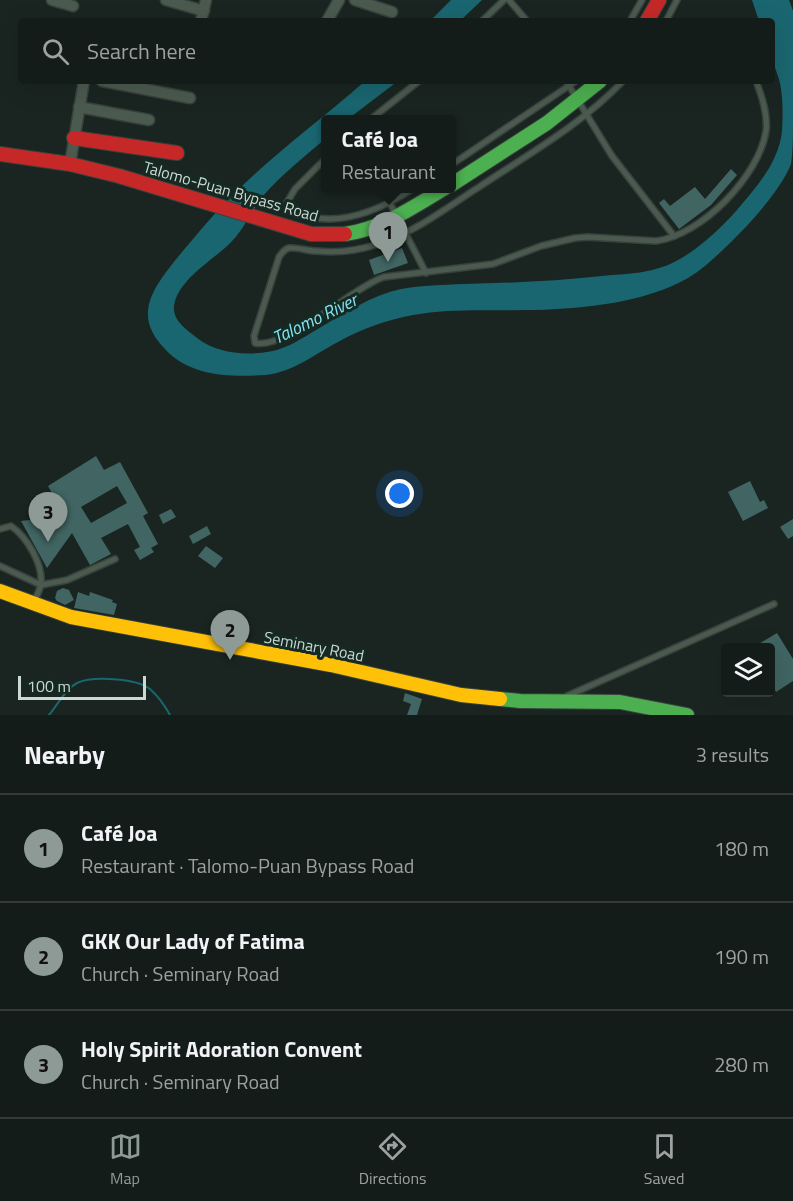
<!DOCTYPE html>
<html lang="en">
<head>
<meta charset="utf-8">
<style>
	:root { --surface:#141c19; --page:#1d2522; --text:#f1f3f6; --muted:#9da1a2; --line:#333a38; --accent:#8e9a95 }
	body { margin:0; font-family:"Titillium Web",sans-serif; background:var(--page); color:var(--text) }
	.controls { position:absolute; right:18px; bottom:18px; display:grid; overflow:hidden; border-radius:6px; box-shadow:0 6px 24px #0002 }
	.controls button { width:54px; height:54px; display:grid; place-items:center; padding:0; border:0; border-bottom:2px solid var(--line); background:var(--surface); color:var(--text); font:30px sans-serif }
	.scale { position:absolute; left:18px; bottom:15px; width:128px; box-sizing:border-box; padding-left:6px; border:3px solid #ccd9d3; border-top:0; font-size:16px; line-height:21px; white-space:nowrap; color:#ccd9d3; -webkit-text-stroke:4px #152a22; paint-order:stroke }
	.you { position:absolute; left:400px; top:494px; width:21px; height:21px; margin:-15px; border:4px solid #fff; border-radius:50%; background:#1a73e8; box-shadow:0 0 0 9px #1a73e833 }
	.badge { display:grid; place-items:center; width:39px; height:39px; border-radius:50%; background:var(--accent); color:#111; font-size:20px; font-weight:700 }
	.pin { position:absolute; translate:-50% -50px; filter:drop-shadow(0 2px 3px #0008) }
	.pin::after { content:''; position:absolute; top:32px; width:21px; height:18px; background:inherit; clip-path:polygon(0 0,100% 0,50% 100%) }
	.popup { position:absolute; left:321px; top:115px; width:135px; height:78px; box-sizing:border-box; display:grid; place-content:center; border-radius:6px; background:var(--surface); filter:drop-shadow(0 2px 4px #0005); font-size:20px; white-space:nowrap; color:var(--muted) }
	.popup b { font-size:22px; color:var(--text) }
	.popup::after { content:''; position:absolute; left:50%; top:100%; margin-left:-12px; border:12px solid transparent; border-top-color:var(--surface) }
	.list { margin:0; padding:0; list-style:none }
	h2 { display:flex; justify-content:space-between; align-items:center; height:78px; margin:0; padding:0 24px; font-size:26px }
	h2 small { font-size:20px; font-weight:400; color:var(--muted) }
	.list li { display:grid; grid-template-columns:39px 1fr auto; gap:18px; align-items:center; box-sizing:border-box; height:108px; padding:0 24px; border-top:2px solid var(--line) }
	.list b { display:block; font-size:22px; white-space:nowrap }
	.list p { margin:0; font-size:20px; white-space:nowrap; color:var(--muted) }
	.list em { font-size:20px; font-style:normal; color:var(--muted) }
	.icon { flex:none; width:33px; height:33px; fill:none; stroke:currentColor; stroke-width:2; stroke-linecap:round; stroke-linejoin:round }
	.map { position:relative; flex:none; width:793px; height:715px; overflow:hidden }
	.search { position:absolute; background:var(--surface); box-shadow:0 6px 24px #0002; left:18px; right:18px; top:18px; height:66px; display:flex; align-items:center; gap:15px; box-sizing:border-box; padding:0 21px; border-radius:6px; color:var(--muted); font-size:22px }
	.sheet { height:402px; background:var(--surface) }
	nav { display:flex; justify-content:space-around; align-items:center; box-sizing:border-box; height:84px; border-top:2px solid var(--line); background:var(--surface); font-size:16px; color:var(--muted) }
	nav a { display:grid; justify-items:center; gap:3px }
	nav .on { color:var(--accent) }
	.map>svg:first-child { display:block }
	.water { fill:#1a6670 }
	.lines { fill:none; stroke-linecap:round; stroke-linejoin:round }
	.stream { stroke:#1a6670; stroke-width:2 }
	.building { fill:#406562; fill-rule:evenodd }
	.lane-casing { stroke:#37413d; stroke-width:8 }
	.street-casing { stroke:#37413d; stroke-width:13 }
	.fast-casing { stroke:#37413d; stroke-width:16 }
	.slow-casing { stroke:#37413d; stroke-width:16 }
	.jam-casing { stroke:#37413d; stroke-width:16 }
	.lane { stroke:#4b5a4e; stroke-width:5 }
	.street { stroke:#4b5a4e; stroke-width:10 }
	.fast { stroke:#4caf50; stroke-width:14 }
	.slow { stroke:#ffc107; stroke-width:14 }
	.jam { stroke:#c62828; stroke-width:14 }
	.labels { text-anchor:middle; stroke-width:6; stroke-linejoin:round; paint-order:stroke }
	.street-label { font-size:16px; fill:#ccd9d3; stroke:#152a22 }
	.water-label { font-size:18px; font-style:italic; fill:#83e4f5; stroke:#152a22 }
</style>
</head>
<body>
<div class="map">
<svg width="793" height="715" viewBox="0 0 793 715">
	<rect width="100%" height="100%" fill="#1a2521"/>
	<g class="water">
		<polygon points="451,0 482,0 460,21 430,21"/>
		<path d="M752,0H789L793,11C793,48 793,85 793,121C793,134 793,152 791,164C778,197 732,243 705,266C662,303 578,310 523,310C486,311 450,308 413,315C387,320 361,329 338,342C315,354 293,372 266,375C231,377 189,377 164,348C152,335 145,322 149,304C154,285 170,267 182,252C199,232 216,211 235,193C275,153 322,119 365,81H398L348,119H325V139C304,157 281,175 263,196C252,210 245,227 233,240C216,259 178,278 174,306C172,320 187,330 197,338C217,354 248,356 273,351C287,348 303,338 316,330C343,314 370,296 401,289C422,285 443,285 464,284C510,283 556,281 602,276C621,274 641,274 659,268C689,260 723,227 742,204C760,183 779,160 782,131C783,115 783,98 780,83C778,75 774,66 772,58C770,47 772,33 772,21H759Z"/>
	</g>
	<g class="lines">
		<path class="stream" d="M49,715C57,706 65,689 77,683C92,676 136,678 150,689C158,696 165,706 170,715"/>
	</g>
	<g class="building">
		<polygon points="731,169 737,175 711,205 679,229 659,203 664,199 670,206 695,187 705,199"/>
		<polygon points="402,248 408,263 374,275 369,260"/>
		<path d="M96,456L104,470L120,462L148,513L143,516L158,544L151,548L154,552L140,560L134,550L140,547L128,524L101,538L111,554L90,565L72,533L47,568L21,521L65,516L48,486ZM117,486L127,503L91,523L81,507Z"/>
		<polygon points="750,481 760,502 764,500 768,508 743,521 728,492"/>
		<polygon points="171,509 176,517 163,524 159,515"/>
		<polygon points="793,519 793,536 788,539 780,527"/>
		<polygon points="207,526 211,534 193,544 189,536"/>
		<polygon points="206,546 223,558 215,568 198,556"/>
		<polygon points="63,588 69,590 74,600 65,605 57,601 55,598 57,591"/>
		<polygon points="78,592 89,596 90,592 113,600 112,602 117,604 114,615 74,608"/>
		<polygon points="777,633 793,659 793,681 776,692 771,683 771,648 752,648"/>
		<polygon points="405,693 422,699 417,715 407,715 411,704 403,701"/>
	</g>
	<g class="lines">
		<g class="lane-casing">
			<g id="lane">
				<polyline points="509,0 527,21"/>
				<polyline points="482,21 504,0"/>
				<polyline points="630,21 642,0"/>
				<polyline points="666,21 677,0"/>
				<polyline points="566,81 612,156 674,236"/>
				<path d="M623,81C582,124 529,154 479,187C446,208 413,234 375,245C356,251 337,253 316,251C308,251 297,247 289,248C284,249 282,253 279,257L254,336L255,343C286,350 351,288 384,277L493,264L541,246L575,238L588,237L656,241C702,235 759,176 766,131C768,115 762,96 756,81"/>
				<polyline points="371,119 419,81"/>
				<path d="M325,159L295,189L286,204C294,208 302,215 311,217C347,225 385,207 414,188"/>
				<polyline points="451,165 576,81"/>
				<polyline points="382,188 426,273"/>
				<path d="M0,529L11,526C27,537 43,564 41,584C40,590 36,597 34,602"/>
				<polyline points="0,566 41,585 67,580 115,559"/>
				<polyline points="567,696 774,604"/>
			</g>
		</g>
		<g class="street-casing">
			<g id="street">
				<polyline points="52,0 73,6"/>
				<polyline points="166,0 204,11"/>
				<polyline points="355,0 392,12"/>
				<polyline points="201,21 206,0"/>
				<polyline points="327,21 339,0"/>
				<polyline points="102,81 190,98"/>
				<polyline points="79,107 149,120"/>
				<polyline points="70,164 84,81"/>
			</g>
		</g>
		<g class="fast-casing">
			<g id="fast">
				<polyline points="451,185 547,123 600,81"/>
				<path d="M345,234C382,229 413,207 445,188"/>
				<polyline points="500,699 520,701 620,702 687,715"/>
			</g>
		</g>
		<g class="slow-casing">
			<polyline id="slow" points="0,591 71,617 331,665 461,695 500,699"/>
		</g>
		<g class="jam-casing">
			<g id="jam">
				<polyline points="647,21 659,0"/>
				<polyline points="74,138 177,153"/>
				<polyline points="0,154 70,164 119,176 311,234 345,234"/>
			</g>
		</g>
		<use href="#lane" class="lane"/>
		<use href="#street" class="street"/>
		<use href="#fast" class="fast"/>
		<use href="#slow" class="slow"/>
		<use href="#jam" class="jam"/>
	</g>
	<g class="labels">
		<g class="street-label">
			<text transform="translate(231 191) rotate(16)" y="6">Talomo-Puan Bypass Road</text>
			<text transform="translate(314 646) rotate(11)" y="6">Seminary Road</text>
		</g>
		<g class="water-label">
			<text transform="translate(315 319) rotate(-26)" y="6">Talomo River</text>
		</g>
	</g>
</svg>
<div class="controls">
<button><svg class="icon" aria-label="layers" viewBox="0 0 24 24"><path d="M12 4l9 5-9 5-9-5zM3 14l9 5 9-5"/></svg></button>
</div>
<div class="scale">100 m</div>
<div class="you"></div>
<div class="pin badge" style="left:388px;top:262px">1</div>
<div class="popup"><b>Café Joa</b>Restaurant</div>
<div class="pin badge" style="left:230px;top:660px">2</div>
<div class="pin badge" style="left:48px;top:542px">3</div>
<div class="search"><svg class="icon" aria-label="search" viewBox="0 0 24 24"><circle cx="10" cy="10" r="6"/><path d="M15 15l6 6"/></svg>Search here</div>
</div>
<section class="sheet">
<h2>Nearby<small>3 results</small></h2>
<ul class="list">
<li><span class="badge">1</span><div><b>Café Joa</b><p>Restaurant · Talomo-Puan Bypass Road</p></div><em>180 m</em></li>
<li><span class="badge">2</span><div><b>GKK Our Lady of Fatima</b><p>Church · Seminary Road</p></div><em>190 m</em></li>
<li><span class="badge">3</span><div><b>Holy Spirit Adoration Convent</b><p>Church · Seminary Road</p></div><em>280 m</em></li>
</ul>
</section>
<nav>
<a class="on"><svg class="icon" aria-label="map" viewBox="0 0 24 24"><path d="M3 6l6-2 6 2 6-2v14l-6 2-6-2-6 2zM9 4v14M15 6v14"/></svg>Map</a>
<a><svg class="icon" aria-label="directions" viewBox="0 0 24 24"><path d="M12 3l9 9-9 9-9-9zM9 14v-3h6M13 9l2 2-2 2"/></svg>Directions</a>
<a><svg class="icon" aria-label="saved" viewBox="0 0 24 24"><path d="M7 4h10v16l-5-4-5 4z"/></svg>Saved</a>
</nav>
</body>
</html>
